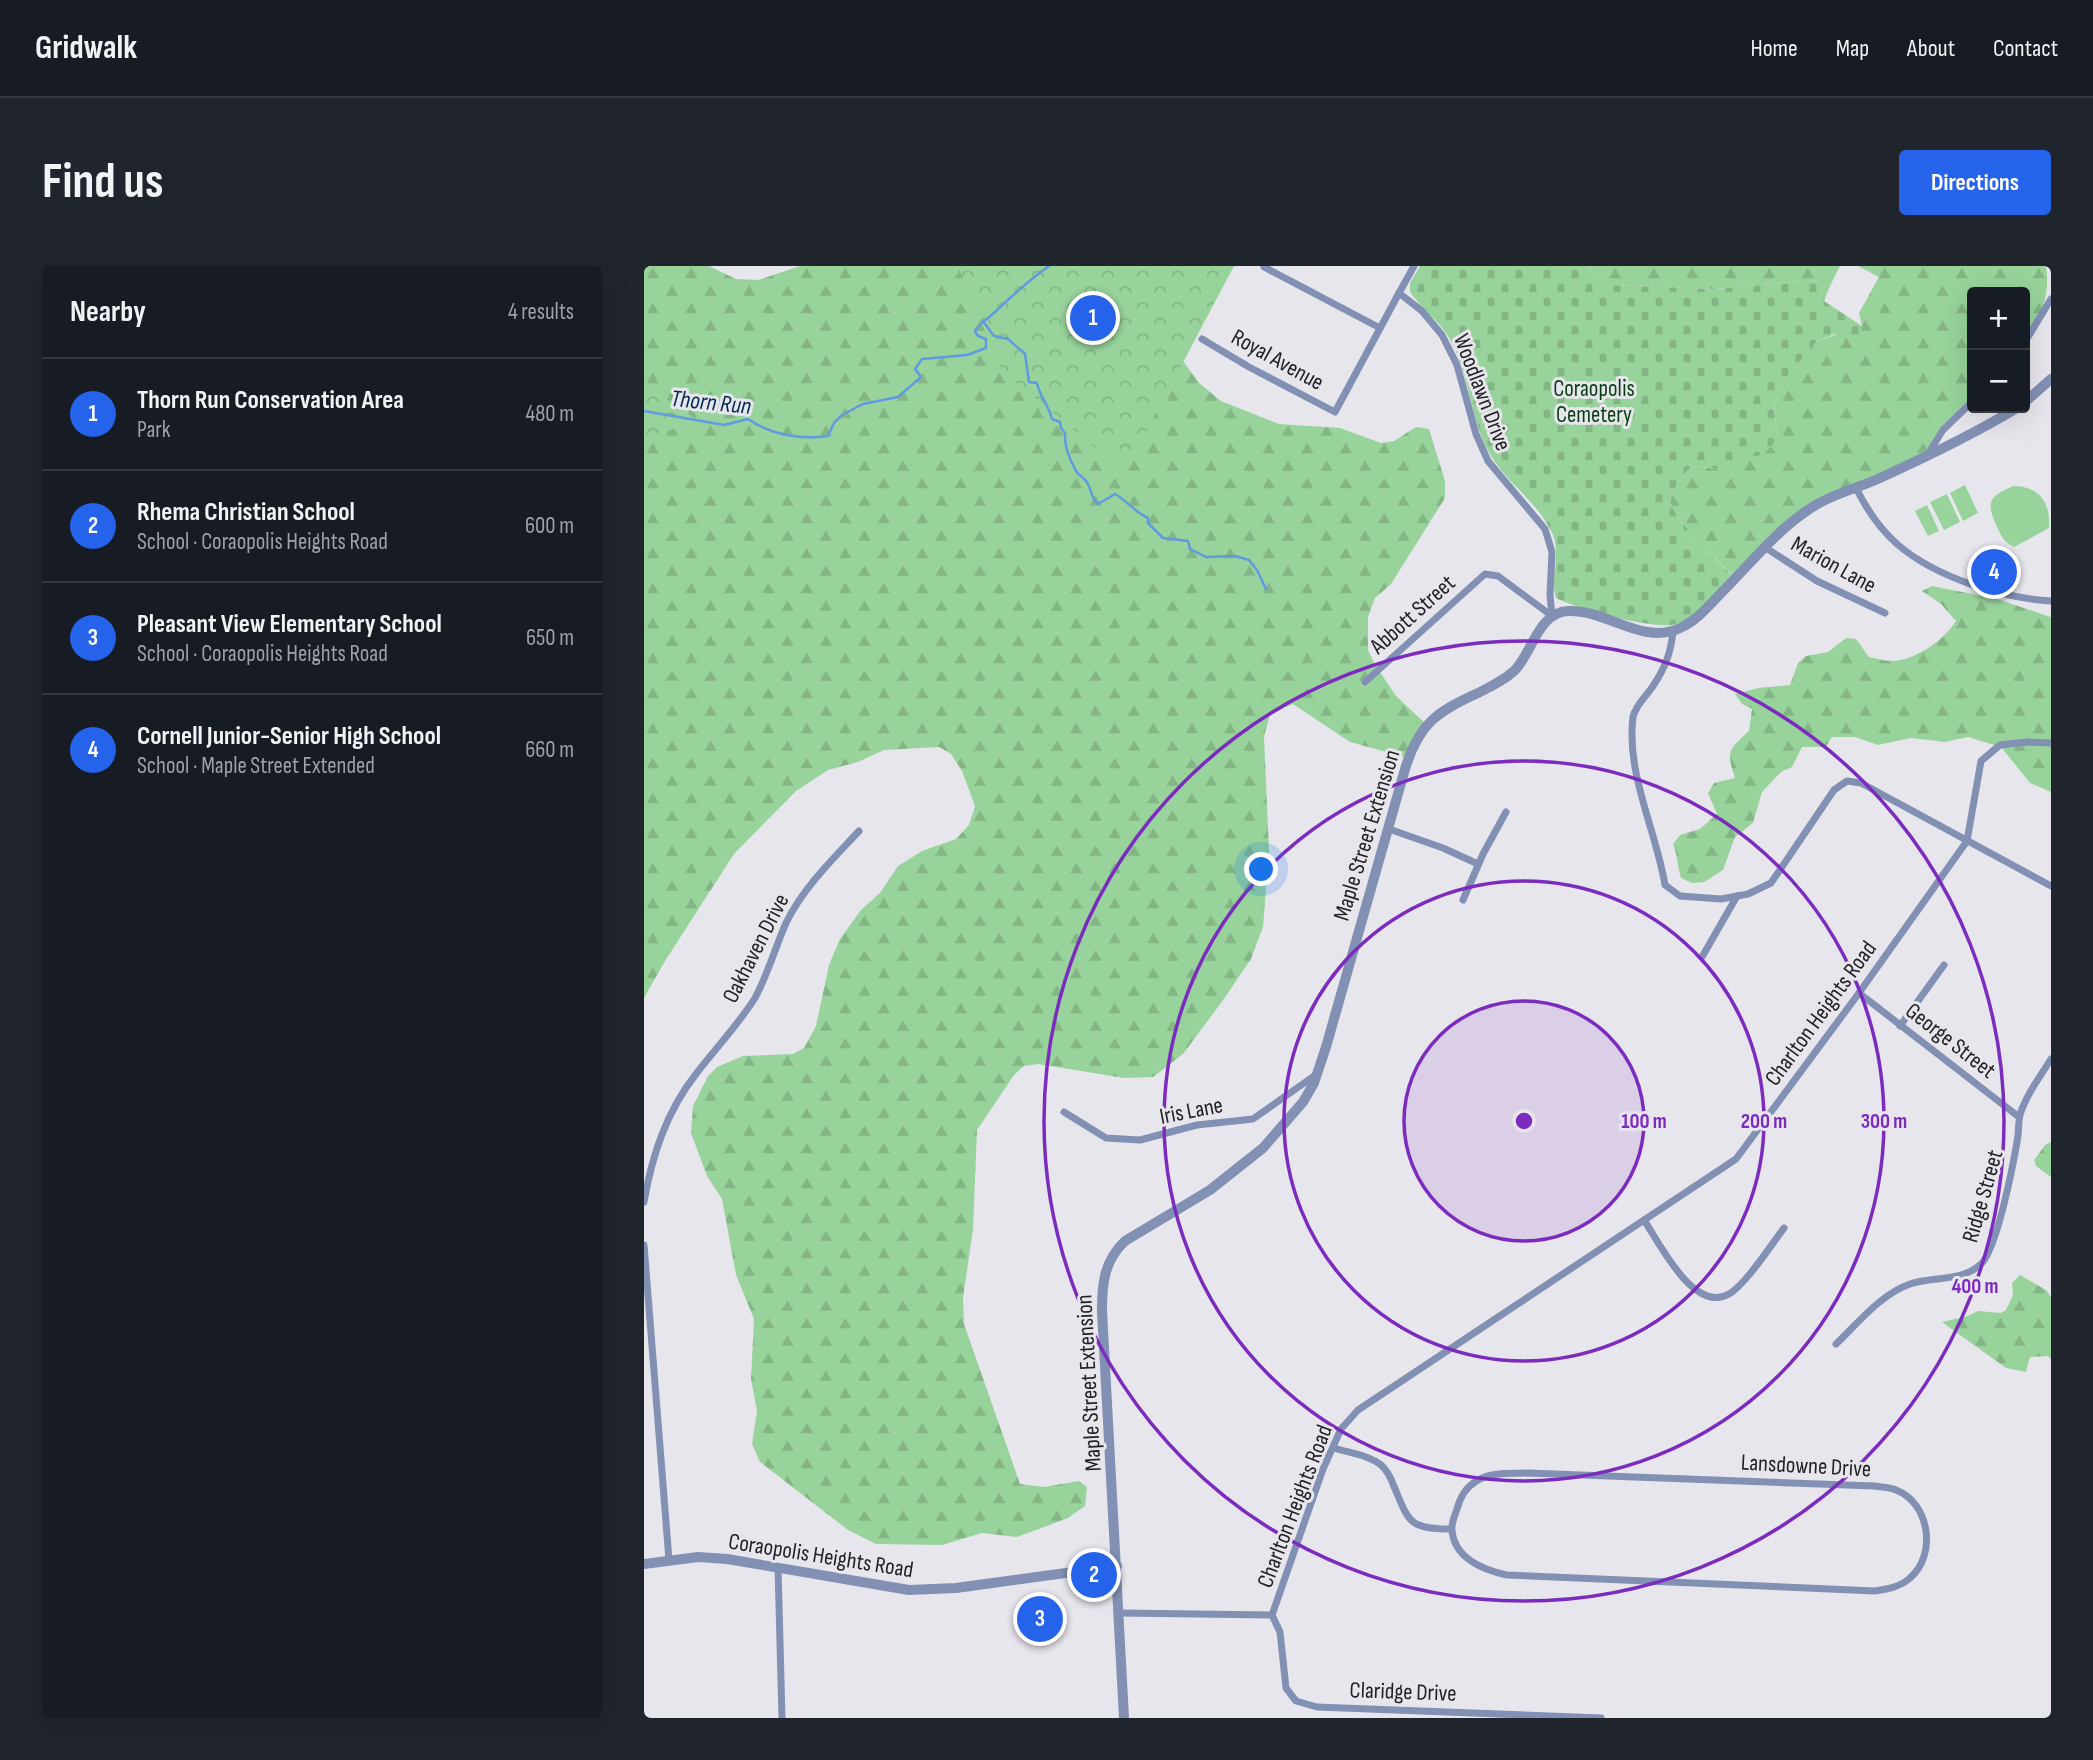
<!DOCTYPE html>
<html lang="en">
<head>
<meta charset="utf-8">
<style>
	:root { --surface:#171b24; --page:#20242c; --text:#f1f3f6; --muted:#9ea1a6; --line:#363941; --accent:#2563eb }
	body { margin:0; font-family:"Sofia Sans Condensed",sans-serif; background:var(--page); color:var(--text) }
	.controls { position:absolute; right:21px; top:21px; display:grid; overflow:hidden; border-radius:7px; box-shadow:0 7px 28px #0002 }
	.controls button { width:63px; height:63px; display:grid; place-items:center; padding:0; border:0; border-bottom:2px solid var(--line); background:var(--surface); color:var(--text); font:35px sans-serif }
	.you { position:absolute; left:618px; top:604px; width:24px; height:24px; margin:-18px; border:5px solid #fff; border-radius:50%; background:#1a73e8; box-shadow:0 0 0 10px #1a73e833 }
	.badge { display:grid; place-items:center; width:46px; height:46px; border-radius:50%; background:var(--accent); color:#fff; font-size:23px; font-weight:700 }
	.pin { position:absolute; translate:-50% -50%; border:4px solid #fff; box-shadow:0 2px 7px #0006 }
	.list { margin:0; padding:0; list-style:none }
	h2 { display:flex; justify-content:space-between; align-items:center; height:91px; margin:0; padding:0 28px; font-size:30px }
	h2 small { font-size:23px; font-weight:400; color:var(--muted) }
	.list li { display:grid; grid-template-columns:46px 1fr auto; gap:21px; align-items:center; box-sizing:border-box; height:112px; padding:0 28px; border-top:2px solid var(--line) }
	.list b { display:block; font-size:26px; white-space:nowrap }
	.list p { margin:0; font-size:23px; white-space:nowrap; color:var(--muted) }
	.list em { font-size:23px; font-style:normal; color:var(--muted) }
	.map { position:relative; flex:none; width:1407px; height:1452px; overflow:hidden; border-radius:7px }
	header { display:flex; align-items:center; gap:42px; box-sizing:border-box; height:98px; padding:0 35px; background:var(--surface); border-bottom:2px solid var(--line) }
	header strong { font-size:33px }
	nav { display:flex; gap:38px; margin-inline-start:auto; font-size:24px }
	.intro { display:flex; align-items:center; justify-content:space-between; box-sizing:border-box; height:168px; padding:0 42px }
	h1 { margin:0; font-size:49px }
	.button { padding:18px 32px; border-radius:7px; background:var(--accent); color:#fff; font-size:24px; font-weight:700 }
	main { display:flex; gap:42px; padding:0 42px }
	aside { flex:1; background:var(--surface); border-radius:7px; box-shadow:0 7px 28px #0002 }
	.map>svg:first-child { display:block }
	.forest { fill:url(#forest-firs) }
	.cemetery { fill:url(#cemetery-stones) }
	.park { fill:url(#park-crowns) }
	.garden { fill:#98d39b }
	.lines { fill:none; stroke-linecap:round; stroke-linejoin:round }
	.stream { stroke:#609ae3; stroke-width:2.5 }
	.minor { stroke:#8290b4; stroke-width:7 }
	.tertiary { stroke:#8290b4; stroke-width:10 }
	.ring { fill:none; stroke:#7b2cbf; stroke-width:3.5 }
	.labels { text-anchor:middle; stroke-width:6; stroke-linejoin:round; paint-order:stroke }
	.street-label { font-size:23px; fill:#222124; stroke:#e8e6ed }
	.park-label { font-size:23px; fill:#043d10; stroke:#e8e6ed }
	.water-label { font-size:24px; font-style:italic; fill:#002956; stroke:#e8e6ed }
	.centre { fill:#7b2cbf; stroke:#e8e6ed; stroke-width:3.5 }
	.ring-label { font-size:21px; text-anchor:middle; font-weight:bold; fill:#7b2cbf; stroke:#e8e6ed; stroke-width:6; stroke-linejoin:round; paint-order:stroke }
</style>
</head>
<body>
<header>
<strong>Gridwalk</strong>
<nav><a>Home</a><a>Map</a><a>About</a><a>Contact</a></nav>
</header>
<div class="intro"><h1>Find us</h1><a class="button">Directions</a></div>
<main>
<aside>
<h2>Nearby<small>4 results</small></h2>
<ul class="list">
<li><span class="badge">1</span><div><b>Thorn Run Conservation Area</b><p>Park</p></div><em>480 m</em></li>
<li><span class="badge">2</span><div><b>Rhema Christian School</b><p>School · Coraopolis Heights Road</p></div><em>600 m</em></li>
<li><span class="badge">3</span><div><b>Pleasant View Elementary School</b><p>School · Coraopolis Heights Road</p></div><em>650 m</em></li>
<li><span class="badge">4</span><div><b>Cornell Junior-Senior High School</b><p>School · Maple Street Extended</p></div><em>660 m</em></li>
</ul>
</aside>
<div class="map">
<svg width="1407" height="1452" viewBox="0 0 1407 1452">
	<defs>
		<pattern id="forest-firs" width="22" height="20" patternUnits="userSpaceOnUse" patternTransform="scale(1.75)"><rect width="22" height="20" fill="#98d39b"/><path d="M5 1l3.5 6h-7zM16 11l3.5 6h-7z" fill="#83b585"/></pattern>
		<pattern id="cemetery-stones" width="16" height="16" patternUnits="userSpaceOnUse" patternTransform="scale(1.75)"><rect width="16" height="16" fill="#98d39b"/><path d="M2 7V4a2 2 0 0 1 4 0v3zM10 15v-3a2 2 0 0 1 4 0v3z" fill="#83b585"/></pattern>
		<pattern id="park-crowns" width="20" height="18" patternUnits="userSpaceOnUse" patternTransform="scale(1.75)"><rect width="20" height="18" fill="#98d39b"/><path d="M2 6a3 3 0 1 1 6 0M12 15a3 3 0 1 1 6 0" fill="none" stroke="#83b585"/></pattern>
	</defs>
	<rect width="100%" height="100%" fill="#e8e6ed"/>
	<g class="forest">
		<polygon points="0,0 65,0 92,13 114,14 156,0 589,0 540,82 539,95 555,117 577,135 635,158 696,162 737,177 750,175 772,161 785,163 801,215 801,232 747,318 731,332 724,351 724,384 730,397 752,430 782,458 764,492 706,476 649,438 626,448 620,471 625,584 619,661 607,693 577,737 539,788 509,811 480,812 394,798 380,800 370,809 333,864 329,963 319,1032 320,1058 376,1218 400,1221 435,1215 443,1221 441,1240 424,1252 373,1271 338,1267 298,1279 232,1278 204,1264 116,1196 108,1178 113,1145 107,1113 110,1053 92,1009 78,933 63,910 47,867 49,840 64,810 73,801 99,790 149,788 160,782 172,760 185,699 196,673 217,644 236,627 254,600 278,585 312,573 325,559 331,540 318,505 307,488 295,481 240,484 214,496 184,504 152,525 90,588 21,695 0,732"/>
		<polygon points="947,0 1196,0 1185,22 1171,14 1071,23 963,19 946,4"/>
		<path d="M1214,0H1402C1407,31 1396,50 1381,76V26H1328V136L1307,156L1284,188L1169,240L1092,312L1056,279L1032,248L1027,238V229L1034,216L1045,203L1052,200L1071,203L1133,169L1130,141L1143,109L1173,75L1218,60L1215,47L1235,11Z"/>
		<path d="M1288,320L1353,333L1407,351V526L1386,517L1357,481L1324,471L1301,476L1267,472L1234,479L1211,471H1188L1182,481H1158L1148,501L1137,506L1118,526L1109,557L1091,571L1079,604L1060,616L1048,617L1037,612C1033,600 1034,590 1029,578L1036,569L1056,563L1073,548L1064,527L1070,517L1091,512C1082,485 1084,484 1105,465L1108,443L1098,438L1091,428L1114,422L1146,419L1154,397L1162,390L1184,386L1202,372L1212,373L1225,391C1232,392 1240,395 1247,395C1271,395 1300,374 1312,355L1297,338L1278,325Z"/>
		<polygon points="1407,876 1407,911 1392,900 1390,894 1402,878"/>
		<polygon points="1376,1009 1402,1024 1407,1031 1407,1093 1404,1090 1386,1091 1382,1106 1362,1102 1298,1056 1324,1050 1334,1045 1357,1047 1362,1044 1369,1029 1368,1017"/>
	</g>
	<path class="cemetery" d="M776,0H947L946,4L963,19L1071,23L1171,14L1185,22L1180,35L1218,60L1215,76L1191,68L1173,75L1144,109L1130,141L1133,169L1127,181L1119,188L1071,203L1052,200L1045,203L1034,216L1027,229V238L1032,248L1056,279L1088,309C1072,325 1054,350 1032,358C1013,365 930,342 912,332C906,311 917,290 909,269C896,238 864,218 847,190C827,156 826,114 809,79C799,57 779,45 766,26V17Z"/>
	<g class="park">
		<polygon points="314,0 590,0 481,206 357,104"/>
		<polygon points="0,118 56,156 0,171"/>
	</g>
	<g class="garden">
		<polygon points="1321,219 1334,247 1319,255 1306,227"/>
		<path d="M1369,220C1394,220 1407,235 1405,262L1370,281C1359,276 1357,269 1352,259C1342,236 1345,230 1369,220Z"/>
		<polygon points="1303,228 1316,256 1300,264 1286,236"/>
		<polygon points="1283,239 1295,265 1284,270 1271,245"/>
	</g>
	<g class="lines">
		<g class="stream">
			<path d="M339,55L350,70L364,73L381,88L385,116L393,117C395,129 405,140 408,153L416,156L417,162L421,167C420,179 426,194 432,205C435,210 441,212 444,218C448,226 447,232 454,238L471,228C483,235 491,246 504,252V257L519,272L544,275L546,283L562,291L591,290L605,294L613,304L622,323"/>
			<path d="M0,145L80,159L104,153C127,169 157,174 184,170L190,157L198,149L219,138L254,131L277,111L271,103L278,93L323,89L342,82V73L334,70L331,65C337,56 345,52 352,45C369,29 385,14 405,0"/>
		</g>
		<g class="minor">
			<polyline points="770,0 755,27 778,45 798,69 813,99 832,168 844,195 901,263 908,286 906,329 908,350"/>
			<polyline points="620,1 736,62"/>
			<polyline points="558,73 605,101 691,146 755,27"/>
			<polyline points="1381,76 1407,33"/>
			<polyline points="1284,188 1299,164 1328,136"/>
			<path d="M1212,222C1222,242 1236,263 1253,278C1291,311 1357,332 1407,335"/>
			<polyline points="1122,282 1173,315 1241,347"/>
			<path d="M1029,365C1027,387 1021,402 1009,420C1003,429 991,440 989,451C982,508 1012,564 1021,619L1036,630L1077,633L1104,628L1127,617L1190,524L1203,515L1217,517L1407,620"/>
			<polyline points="721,416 841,308 854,310 908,350"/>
			<polyline points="745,563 799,582 834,598"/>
			<polyline points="819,634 839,588 862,546"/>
			<polyline points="1058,691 1093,630"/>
			<polyline points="1215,727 1375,851"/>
			<polyline points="1256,760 1300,699"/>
			<polyline points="420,846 462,872 496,874 553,859 609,853 673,808"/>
			<path d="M0,936C8,890 22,846 52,808C71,783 94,759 111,732C124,708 131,682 142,657C159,622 189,593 215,565"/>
			<path d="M1000,954C1016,978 1050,1048 1085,1028C1102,1018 1127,979 1140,962"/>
			<polyline points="0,979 25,1294"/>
			<path d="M1192,1078C1214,1057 1237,1028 1266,1018C1289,1010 1318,1016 1337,998C1353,983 1369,899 1373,876C1375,867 1374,857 1376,849C1382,829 1396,811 1407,793"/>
			<path d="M690,1182C705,1187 725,1189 737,1199C742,1203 747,1212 749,1218C765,1255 763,1263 807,1263"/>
			<path d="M884,1207L1230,1220C1237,1221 1246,1221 1252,1224C1286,1237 1293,1289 1266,1312C1256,1321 1244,1323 1231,1325L863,1309C839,1304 810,1292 808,1264C807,1258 811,1249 813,1243C816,1232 821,1222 831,1216C846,1205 867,1208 884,1207Z"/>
			<polyline points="134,1301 138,1452"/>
			<polyline points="476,1347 628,1349 679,1203 697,1163 714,1144 1092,893 1215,727 1323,575 1337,495 1356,479 1383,476 1407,477"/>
			<polyline points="628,1349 636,1366 642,1422 652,1435 673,1441 957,1452"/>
		</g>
		<g class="tertiary">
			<polyline points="1381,136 1407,113"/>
			<polyline points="0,1298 54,1291 83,1293 265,1324 312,1322 473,1300"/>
			<path d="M480,1452L458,1045C458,1017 460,995 481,975L566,924L619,882L659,836L670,817L682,781L761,503C775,458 792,446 834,427C846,421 859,415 870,405C888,388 894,346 924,345C961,343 999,380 1036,362C1054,354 1066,338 1080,324C1107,297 1132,265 1164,244C1185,229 1212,223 1236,212C1282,191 1330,168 1373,142"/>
		</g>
	</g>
	<circle cx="880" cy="855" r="120" fill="#7b2cbf" fill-opacity=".12"/>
	<g class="ring">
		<circle cx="880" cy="855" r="120"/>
		<circle cx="880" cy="855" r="240"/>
		<circle cx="880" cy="855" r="360"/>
		<circle cx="880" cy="855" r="480"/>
	</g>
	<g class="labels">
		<g class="street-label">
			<text transform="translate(634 93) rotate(29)" y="8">Royal Avenue</text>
			<text transform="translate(839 126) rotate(69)" y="8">Woodlawn Drive</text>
			<text transform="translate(1190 298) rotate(29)" y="8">Marion Lane</text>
			<text transform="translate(768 348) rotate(-42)" y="8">Abbott Street</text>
			<text transform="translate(722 569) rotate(-73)" y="8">Maple Street Extension</text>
			<text transform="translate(111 682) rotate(-63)" y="8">Oakhaven Drive</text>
			<text transform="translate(1176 747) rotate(-54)" y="8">Charlton Heights Road</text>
			<text transform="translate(1307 774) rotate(38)" y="8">George Street</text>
			<text transform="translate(547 844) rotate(-11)" y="8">Iris Lane</text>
			<text transform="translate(1338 930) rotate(-74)" y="8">Ridge Street</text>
			<text transform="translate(444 1117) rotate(-93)" y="8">Maple Street Extension</text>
			<text transform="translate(1162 1199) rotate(3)" y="8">Lansdowne Drive</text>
			<text transform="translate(650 1240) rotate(-69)" y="8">Charlton Heights Road</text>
			<text transform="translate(177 1289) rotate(9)" y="8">Coraopolis Heights Road</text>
			<text transform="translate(759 1425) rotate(2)" y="8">Claridge Drive</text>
		</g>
		<g class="park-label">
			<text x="950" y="130">Coraopolis<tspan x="950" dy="26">Cemetery</tspan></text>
		</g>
		<g class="water-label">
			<text transform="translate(67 136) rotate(6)" y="8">Thorn Run</text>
		</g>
	</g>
	<circle cx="880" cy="855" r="10" class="centre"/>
	<g class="ring-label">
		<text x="1000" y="862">100 m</text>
		<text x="1120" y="862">200 m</text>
		<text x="1240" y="862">300 m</text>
		<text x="1331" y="1027">400 m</text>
	</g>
</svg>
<div class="controls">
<button>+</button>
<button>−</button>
</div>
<div class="you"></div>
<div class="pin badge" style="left:449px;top:52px">1</div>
<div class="pin badge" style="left:450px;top:1309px">2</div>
<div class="pin badge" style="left:396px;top:1353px">3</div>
<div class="pin badge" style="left:1350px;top:306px">4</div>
</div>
</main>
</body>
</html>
